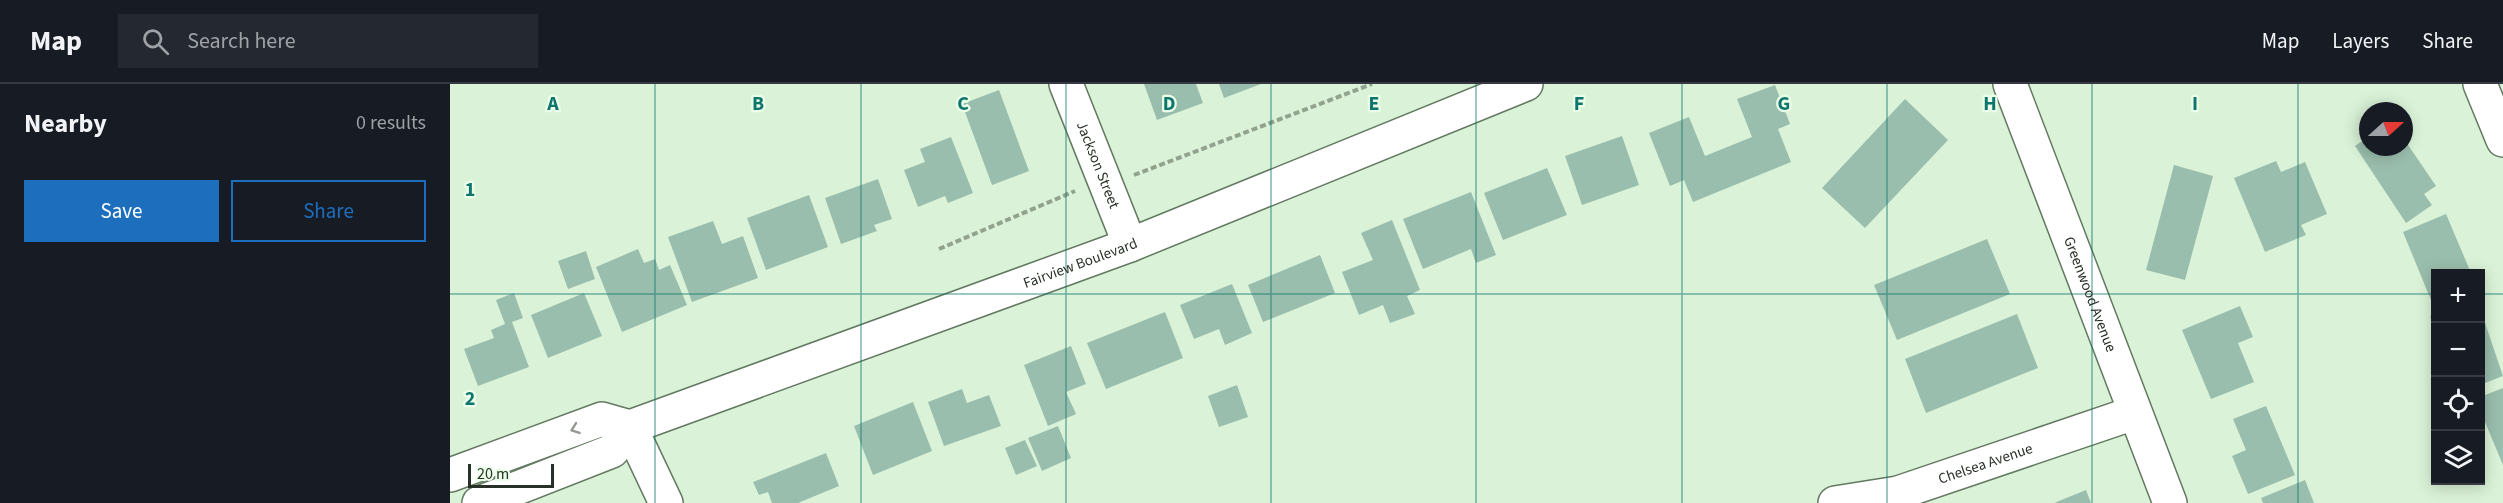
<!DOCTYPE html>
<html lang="en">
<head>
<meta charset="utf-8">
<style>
	:root { --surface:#171b24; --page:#242831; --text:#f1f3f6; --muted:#9ea1a6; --line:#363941; --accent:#1d6fbd }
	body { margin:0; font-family:"Source Sans 3",sans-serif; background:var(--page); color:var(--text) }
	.controls { position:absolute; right:18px; bottom:18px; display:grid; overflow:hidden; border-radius:0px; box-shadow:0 3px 15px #0003 }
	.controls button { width:54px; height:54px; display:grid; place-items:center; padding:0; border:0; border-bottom:2px solid var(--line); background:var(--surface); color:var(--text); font:30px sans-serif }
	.compass { position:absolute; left:1909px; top:18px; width:54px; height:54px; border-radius:50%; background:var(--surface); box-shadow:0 3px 15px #0003; rotate:69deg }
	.scale { position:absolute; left:18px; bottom:15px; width:86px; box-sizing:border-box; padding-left:6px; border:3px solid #283127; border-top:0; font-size:16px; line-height:21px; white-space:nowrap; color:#283127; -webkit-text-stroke:4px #ebffe9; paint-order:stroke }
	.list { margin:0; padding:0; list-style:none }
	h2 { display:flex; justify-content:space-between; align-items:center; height:78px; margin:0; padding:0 24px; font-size:26px }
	h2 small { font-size:20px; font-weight:400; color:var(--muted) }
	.actions { display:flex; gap:12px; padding:18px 24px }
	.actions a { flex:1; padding:14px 0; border:2px solid var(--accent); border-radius:0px; text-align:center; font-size:21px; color:var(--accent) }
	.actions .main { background:var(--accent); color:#fff }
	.icon { flex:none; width:33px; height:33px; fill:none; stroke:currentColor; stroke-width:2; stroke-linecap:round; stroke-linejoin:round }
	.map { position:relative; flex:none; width:2053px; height:419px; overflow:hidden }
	header { display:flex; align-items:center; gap:36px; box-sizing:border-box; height:84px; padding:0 30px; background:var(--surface); border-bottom:2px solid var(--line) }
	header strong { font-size:28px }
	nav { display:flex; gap:33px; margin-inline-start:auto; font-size:21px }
	.search { width:420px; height:54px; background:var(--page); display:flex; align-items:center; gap:15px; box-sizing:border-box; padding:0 21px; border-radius:0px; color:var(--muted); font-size:22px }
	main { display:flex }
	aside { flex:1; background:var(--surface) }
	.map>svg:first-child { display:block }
	.building { fill:#9abead }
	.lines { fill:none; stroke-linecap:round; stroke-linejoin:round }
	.minor-casing { stroke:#637961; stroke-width:36 }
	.path { stroke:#91a38f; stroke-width:4; stroke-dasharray:6 3; stroke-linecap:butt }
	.minor { stroke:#fff; stroke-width:33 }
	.oneway { stroke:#949893 }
	.grid { fill:none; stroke:#0f766e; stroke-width:1.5; stroke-opacity:0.55 }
	.labels { text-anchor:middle; stroke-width:4.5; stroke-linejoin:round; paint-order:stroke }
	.street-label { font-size:15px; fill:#283127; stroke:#ebffe9 }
	.grid-label { font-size:20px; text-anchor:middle; font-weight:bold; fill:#0f766e; stroke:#ebffe9; stroke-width:4.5; stroke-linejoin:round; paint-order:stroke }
</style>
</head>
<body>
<header>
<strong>Map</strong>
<div class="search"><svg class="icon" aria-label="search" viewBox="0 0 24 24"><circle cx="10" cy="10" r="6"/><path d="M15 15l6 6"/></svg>Search here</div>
<nav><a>Map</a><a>Layers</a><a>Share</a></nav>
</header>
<main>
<aside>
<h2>Nearby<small>0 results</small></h2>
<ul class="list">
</ul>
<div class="actions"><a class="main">Save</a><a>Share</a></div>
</aside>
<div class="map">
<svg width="2053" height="419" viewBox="0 0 2053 419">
	<rect width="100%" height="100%" fill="#daf3d8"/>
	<g class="building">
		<polygon points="694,0 746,0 753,19 707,36"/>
		<polygon points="769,0 811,0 774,14"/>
		<polygon points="1325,1 1340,40 1328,45 1341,78 1243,118 1234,96 1220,102 1199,49 1239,33 1255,72 1302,53 1287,15"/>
		<polygon points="549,6 579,87 542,101 512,20"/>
		<polygon points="1455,15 1498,56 1415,144 1372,104"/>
		<polygon points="1172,52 1189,101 1132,121 1115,72"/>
		<polygon points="501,53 523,109 498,119 495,112 468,123 454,86 475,78 470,65"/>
		<polygon points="1918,53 1918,63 1954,63 1954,55 1986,102 1974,110 1982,121 1956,139 1905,62"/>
		<polygon points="1826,77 1831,88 1855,78 1877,130 1851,141 1856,151 1815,168 1784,94"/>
		<polygon points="1724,81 1763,92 1735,196 1696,186"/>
		<polygon points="1097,84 1117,131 1053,156 1034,109"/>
		<polygon points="428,95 442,135 424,141 427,147 391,160 375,114"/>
		<polygon points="1021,108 1046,171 1026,179 1021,165 973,185 953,135"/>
		<polygon points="359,111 378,163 316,186 297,134"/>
		<polygon points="1996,130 2021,189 1986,189 1986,220 1983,221 1953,148"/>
		<polygon points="942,136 970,206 957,212 965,230 940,239 933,221 909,231 892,188 923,176 911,149"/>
		<polygon points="263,137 272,160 293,152 308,194 242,218 218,153"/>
		<polygon points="1537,155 1560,210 1447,256 1424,201"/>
		<polygon points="188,165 194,179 205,175 209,186 220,181 237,221 172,248 146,183"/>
		<polygon points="136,167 145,195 118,205 108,177"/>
		<polygon points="870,171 885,209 813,238 798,201"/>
		<polygon points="782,200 802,249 775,261 769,245 744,255 730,221"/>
		<polygon points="64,209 73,234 62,238 79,283 28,302 14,265 44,254 41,246 55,240 46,216"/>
		<polygon points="134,209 152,252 98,274 81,231"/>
		<polygon points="1790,222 1803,253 1788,259 1804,298 1761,315 1732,246"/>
		<polygon points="2031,227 2053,292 2030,301 2030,227"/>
		<polygon points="715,228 733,274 656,305 637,259"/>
		<polygon points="1567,230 1588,284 1476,329 1455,275"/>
		<polygon points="1986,230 1986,245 1985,245 1980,232"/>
		<polygon points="621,262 636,300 616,308 626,330 598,342 574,281"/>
		<polygon points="787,301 798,333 769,343 758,312"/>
		<polygon points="2053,304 2053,381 2030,326 2030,313"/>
		<polygon points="512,305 517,319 539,311 551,342 494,362 478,318"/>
		<polygon points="463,318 482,367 423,391 404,342"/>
		<polygon points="1816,322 1845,391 1798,410 1782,372 1796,366 1783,335"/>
		<polygon points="608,342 621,374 592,387 578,354"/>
		<polygon points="575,356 587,382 566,391 555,364"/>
		<polygon points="376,369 389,402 348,419 322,419 318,408 309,411 303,398"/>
		<polygon points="1855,396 1864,419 1813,419 1811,414"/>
		<polygon points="1636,406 1641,419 1604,419"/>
	</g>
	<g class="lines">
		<g class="minor-casing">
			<g id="minor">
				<path id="s1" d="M616,0L680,161"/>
				<path id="s2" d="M1560,0L1720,419"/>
				<polyline points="2030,0 2053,56"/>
				<polyline points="180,343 216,419"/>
				<polyline points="0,391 152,335 180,343"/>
				<path id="s3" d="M29,419L162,367L180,343L680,161L1076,0"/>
				<path id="s4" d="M1385,419L1448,409L1684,329"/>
			</g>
		</g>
		<g class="path">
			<polyline points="684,91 922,0"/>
			<polyline points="489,165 625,107"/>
		</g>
		<use href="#minor" class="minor"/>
	</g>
	<defs><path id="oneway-chevron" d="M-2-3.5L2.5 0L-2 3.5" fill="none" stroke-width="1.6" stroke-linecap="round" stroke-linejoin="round" transform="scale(1.5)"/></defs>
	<use class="oneway" href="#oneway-chevron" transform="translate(125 345) rotate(160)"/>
	<path class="grid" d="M205,0V419M411,0V419M616,0V419M821,0V419M1026,0V419M1232,0V419M1437,0V419M1642,0V419M1848,0V419M0,210H1986M2030,210H2053"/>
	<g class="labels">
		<g class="street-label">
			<text dy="5" stroke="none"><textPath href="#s1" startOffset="87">Jackson Street</textPath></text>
			<text dy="5" stroke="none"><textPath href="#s3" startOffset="652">Fairview Boulevard</textPath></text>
			<text dy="5" stroke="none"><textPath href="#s2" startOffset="225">Greenwood Avenue</textPath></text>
			<text dy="5" stroke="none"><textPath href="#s4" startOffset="156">Chelsea Avenue</textPath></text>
		</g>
	</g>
	<g class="grid-label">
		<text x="103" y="26">A</text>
		<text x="308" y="26">B</text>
		<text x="513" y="26">C</text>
		<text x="719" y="26">D</text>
		<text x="924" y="26">E</text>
		<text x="1129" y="26">F</text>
		<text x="1334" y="26">G</text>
		<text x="1540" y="26">H</text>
		<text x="1745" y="26">I</text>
		<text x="20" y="112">1</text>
		<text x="20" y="321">2</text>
	</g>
</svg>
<div class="controls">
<button>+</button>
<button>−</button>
<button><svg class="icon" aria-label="locate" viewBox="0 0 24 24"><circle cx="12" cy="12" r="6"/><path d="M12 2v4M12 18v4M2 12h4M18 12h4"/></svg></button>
<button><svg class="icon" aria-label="layers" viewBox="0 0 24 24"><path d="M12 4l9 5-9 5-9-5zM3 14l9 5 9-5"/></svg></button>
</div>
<svg class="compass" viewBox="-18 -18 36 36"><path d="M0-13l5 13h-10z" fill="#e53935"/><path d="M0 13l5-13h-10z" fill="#9ea1a6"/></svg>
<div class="scale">20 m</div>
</div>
</main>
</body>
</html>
